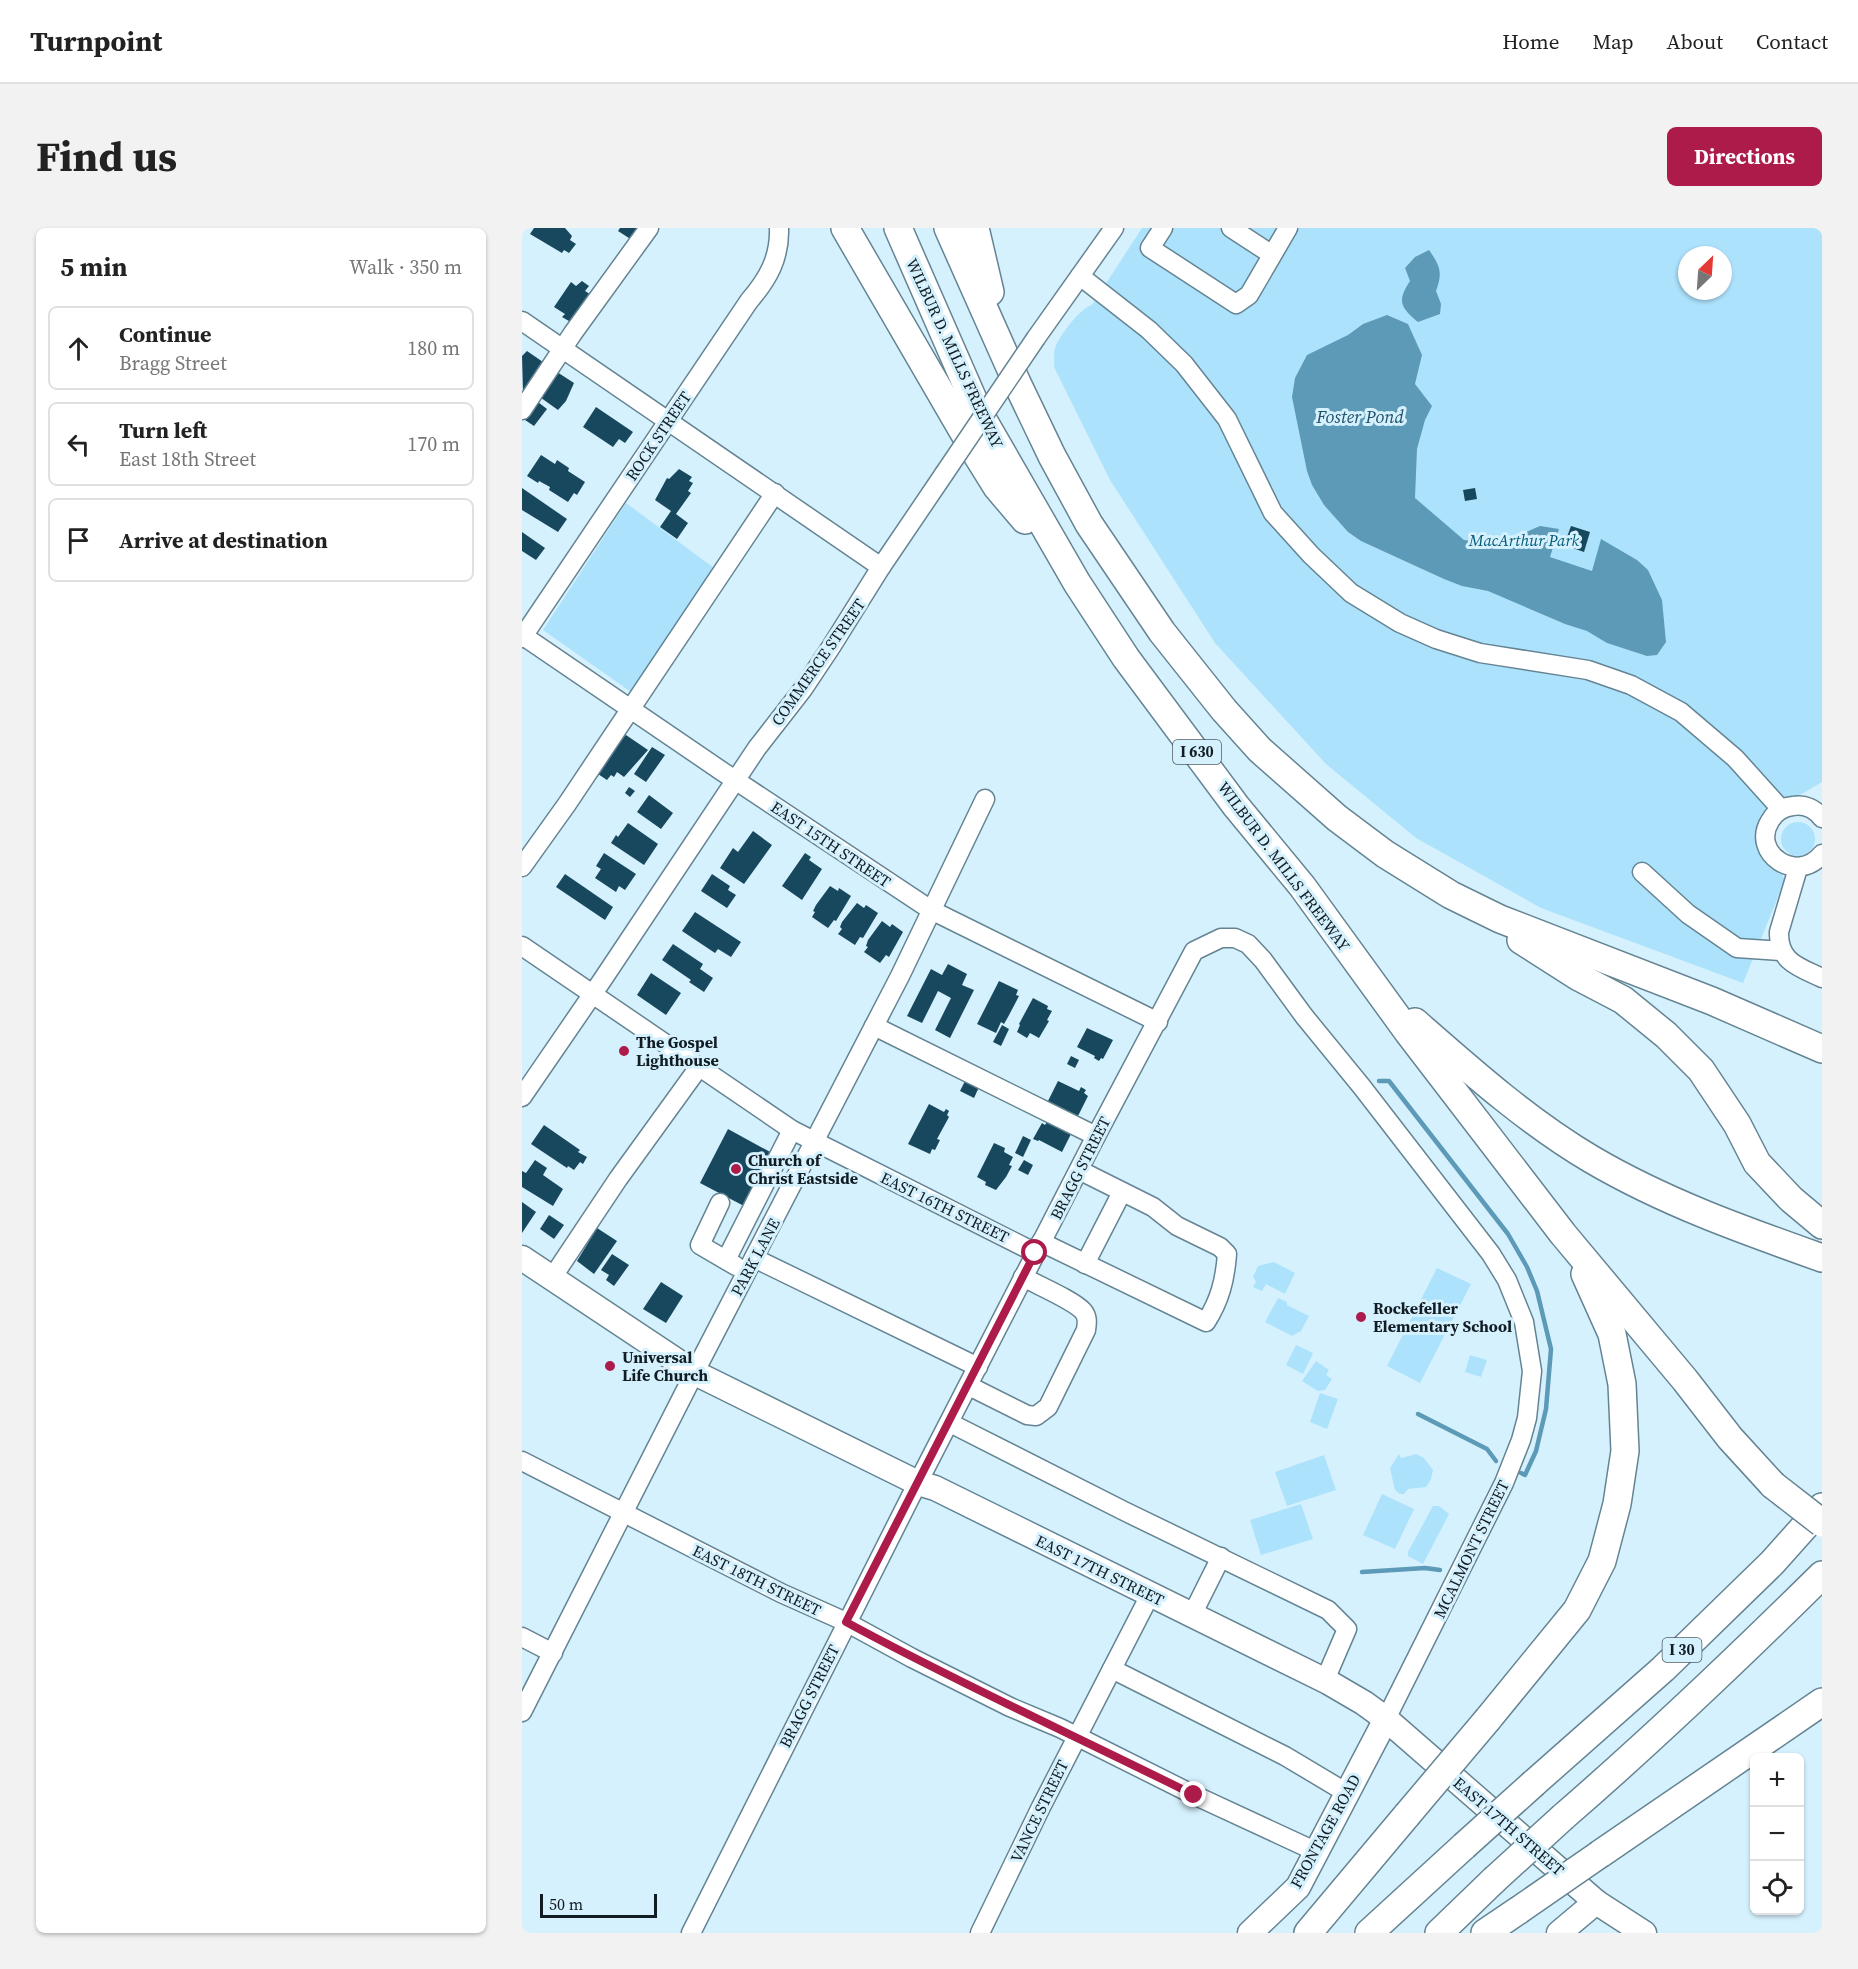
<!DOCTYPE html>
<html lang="en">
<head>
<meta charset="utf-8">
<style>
	:root { --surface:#fff; --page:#f2f2f2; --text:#222; --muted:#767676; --line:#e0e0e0; --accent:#ad1b4b }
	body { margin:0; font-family:"Source Serif 4",serif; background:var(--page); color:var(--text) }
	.controls { position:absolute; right:18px; bottom:18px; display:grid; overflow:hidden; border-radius:9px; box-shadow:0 2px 4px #0004 }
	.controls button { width:54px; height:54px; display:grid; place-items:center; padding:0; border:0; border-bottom:2px solid var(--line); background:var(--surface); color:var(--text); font:30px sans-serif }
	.compass { position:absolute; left:1156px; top:18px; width:54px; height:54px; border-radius:50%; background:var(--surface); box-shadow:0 2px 4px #0004; rotate:25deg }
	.scale { position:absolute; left:18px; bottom:15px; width:117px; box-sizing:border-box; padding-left:6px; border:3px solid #111d23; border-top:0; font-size:16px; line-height:21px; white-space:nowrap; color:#111d23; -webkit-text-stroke:4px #d6f1fe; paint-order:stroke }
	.stop { position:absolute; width:18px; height:18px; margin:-14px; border:4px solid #ad1b4b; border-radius:50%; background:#fff }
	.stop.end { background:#ad1b4b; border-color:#fff; box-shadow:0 2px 6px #0008 }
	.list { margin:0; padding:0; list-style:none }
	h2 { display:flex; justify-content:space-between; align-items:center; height:78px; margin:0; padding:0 24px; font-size:26px }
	h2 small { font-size:20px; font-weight:400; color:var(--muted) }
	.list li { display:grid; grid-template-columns:39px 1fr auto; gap:18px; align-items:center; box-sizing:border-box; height:84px; margin:0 12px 12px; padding:0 12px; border:2px solid var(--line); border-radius:9px }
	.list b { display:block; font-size:22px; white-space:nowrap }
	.list p { margin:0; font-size:20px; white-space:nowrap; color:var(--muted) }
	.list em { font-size:20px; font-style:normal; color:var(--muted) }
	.icon { flex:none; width:33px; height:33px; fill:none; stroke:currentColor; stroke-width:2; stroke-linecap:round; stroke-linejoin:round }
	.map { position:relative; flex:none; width:1300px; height:1705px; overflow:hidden; border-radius:9px }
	header { display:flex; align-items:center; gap:36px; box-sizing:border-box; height:84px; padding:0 30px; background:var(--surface); border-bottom:2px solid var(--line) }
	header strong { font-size:28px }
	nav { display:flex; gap:33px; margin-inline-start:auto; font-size:21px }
	.intro { display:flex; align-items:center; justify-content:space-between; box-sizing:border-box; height:144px; padding:0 36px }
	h1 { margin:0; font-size:42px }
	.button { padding:15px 27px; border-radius:9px; background:var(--accent); color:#fff; font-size:21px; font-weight:700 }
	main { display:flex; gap:36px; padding:0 36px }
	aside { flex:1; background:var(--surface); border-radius:9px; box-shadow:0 2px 4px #0004 }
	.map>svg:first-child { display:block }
	.green { fill:#ade2fc; fill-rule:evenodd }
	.water { fill:#5c9ab7 }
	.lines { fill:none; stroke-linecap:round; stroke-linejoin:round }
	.stream { stroke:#5c9ab7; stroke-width:4.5 }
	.building { fill:#18485d }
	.minor-casing { stroke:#658493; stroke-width:21 }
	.major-casing { stroke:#658493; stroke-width:27 }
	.highway-casing { stroke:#658493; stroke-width:30 }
	.minor { stroke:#fff; stroke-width:18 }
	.major { stroke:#fff; stroke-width:24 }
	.highway { stroke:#fff; stroke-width:27 }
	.minor-bridge-casing { stroke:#658493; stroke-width:21; stroke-linecap:butt }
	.highway-bridge-casing { stroke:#658493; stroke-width:30; stroke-linecap:butt }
	.minor-bridge { stroke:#fff; stroke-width:18 }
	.highway-bridge { stroke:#fff; stroke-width:27 }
	.route { stroke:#ad1b4b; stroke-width:8 }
	.poi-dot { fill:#ad1b4b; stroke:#d6f1fe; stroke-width:2 }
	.labels { text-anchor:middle; stroke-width:6; stroke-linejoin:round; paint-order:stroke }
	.shield { fill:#d6f1fe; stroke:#4c5d65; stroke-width:1.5 }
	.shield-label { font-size:15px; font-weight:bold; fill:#111d23 }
	.street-label { font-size:16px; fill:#111d23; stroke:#d6f1fe }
	.park-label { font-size:16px; font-style:italic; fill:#045a78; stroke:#d6f1fe }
	.poi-label { font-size:16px; font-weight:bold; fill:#111d23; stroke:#d6f1fe; text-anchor:start }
	.water-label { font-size:18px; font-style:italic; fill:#205268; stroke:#d6f1fe }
</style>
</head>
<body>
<header>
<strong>Turnpoint</strong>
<nav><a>Home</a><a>Map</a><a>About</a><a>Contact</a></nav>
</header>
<div class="intro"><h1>Find us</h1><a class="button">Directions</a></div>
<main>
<aside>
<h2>5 min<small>Walk · 350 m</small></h2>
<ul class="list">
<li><svg class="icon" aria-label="ahead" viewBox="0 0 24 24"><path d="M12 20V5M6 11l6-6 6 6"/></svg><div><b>Continue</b><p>Bragg Street</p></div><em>180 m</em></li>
<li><svg class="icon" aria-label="left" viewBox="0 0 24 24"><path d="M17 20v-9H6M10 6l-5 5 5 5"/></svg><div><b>Turn left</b><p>East 18th Street</p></div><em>170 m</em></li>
<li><svg class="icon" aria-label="arrive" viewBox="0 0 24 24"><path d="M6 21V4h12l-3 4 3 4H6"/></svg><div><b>Arrive at destination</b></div></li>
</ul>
</aside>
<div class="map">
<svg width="1300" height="1705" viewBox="0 0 1300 1705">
	<rect width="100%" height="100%" fill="#d6f1fe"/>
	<g class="green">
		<path d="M620,0H1300V554L1246,586L1259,644L1263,652L1221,755L1019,680L894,610L804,536L693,415L588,252L532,139C533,134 531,125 533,120C537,108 559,79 570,77ZM1165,27H1201V63H1165Z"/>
		<polygon points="104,275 192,340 109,464 21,402"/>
		<circle cx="1276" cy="611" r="17"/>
		<polygon points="752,1034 773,1045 763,1066 744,1056 740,1063 731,1059 734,1054 731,1049 736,1038"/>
		<polygon points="915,1040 949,1056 898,1155 865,1138"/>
		<polygon points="756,1070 765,1074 765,1077 787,1088 779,1103 770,1108 743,1094"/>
		<polygon points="774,1117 791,1125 781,1146 764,1137"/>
		<polygon points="948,1127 965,1132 959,1149 943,1144"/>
		<polygon points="794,1133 807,1142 804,1147 810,1151 803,1162 796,1163 780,1153"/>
		<polygon points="798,1165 816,1171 805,1201 788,1194"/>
		<polygon points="877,1226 879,1230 894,1226 902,1230 911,1242 909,1251 904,1259 886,1261 882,1266 878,1266 873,1262 868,1240"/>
		<polygon points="802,1227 814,1262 765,1278 753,1244"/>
		<polygon points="860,1266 892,1281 873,1321 841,1307"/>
		<polygon points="779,1276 791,1311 739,1327 728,1292"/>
		<polygon points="911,1278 917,1278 927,1286 901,1336 886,1328 886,1324"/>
	</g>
	<g class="water">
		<path d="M907,22C918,38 921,44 914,63L919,76L918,86L896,94C878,79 875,73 888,53L883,40L893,29Z"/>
		<polygon points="865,87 886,96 900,127 893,156 910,178 903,192 895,221 893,270 942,312 957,314 973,313 1000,306 1018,298 1037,301 1028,329 1070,343 1079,311 1115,332 1126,342 1140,372 1144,414 1135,427 1125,428 1085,415 1065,403 1043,396 966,363 940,358 922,351 839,313 826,304 802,277 790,257 785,243 770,169 773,150 785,127 826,107 841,96"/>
	</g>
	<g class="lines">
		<g class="stream">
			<polyline points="857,853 867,853 986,1006 1005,1039 1015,1063 1029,1121 1024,1181 1014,1223 1003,1247 999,1245"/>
			<polyline points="896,1186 965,1221 974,1233"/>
			<polyline points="840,1344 903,1340 918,1342"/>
		</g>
	</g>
	<g class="building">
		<polygon points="12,0 43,0 50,8 48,12 54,16 47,25 42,22 40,25 8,6"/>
		<polygon points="98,0 117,0 110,12 96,3"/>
		<polygon points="60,53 67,58 63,63 71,68 52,96 40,89 43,86 32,79 49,54 54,58"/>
		<polygon points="5,123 21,134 1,164 0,128"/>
		<polygon points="35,144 52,155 44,173 36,182 15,167"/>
		<polygon points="12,171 25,181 12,198 0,190"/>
		<polygon points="74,179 111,204 103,215 97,211 91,219 61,199"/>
		<polygon points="19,227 33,236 35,232 47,240 46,243 63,254 55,267 52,265 46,274 27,262 28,259 17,253 16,255 5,248"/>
		<polygon points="157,241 170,249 167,253 171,255 166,263 169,265 154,286 166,295 155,311 138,299 149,283 133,272 145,250 147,251"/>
		<polygon points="0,260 45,291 36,304 0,282"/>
		<polygon points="953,260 955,271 943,273 941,262"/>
		<polygon points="1049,298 1068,304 1062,324 1042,317"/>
		<polygon points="0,304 23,320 14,332 0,323"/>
		<polygon points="104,507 126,522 102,549 95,544 92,549 89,547 85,552 76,546 101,509"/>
		<polygon points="130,519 143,527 124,554 112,546"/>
		<polygon points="107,559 113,563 108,569 103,565"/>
		<polygon points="127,567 151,585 139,601 115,584"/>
		<polygon points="106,595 136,616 122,637 89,615 94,607 96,609"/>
		<polygon points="231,603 250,617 222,656 198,640 211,620 216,624"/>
		<polygon points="82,625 114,646 103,662 97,658 94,664 73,650 79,641 74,638"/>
		<polygon points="283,625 289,629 287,632 300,641 280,672 260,658"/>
		<polygon points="43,646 91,679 83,692 34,659"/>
		<polygon points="190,646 208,658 206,662 214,667 205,680 179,663"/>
		<polygon points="308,658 316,663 317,660 329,668 314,693 312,692 306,700 290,689 293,684 291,683 294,677"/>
		<polygon points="335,675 342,680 344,677 356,685 341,710 338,709 333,717 316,706 320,701 318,699 320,694"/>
		<polygon points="173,684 219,714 209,729 196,721 193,725 160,703"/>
		<polygon points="360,693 368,699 370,696 381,704 367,729 364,727 358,735 342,724 346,719 344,718 346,712"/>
		<polygon points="151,716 181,736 178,741 191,750 182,764 167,754 169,752 140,732"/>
		<polygon points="426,736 445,746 440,757 452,762 428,810 413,802 429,770 416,763 400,795 385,788 409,741 420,747"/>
		<polygon points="129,745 159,765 144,787 115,767"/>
		<polygon points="477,753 496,762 494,767 497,768 486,789 482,796 479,794 474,805 455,796"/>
		<polygon points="511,770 526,778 525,781 530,783 525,792 527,793 517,810 508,805 505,810 495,804 498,797 497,796"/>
		<polygon points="480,797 487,801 479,818 471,814"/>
		<polygon points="565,800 591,812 581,831 579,830 577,833 572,830 573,828 555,819"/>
		<polygon points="549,828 557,832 553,840 545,836"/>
		<polygon points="444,851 458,857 452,870 438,863"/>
		<polygon points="536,853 557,863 559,859 564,862 562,865 566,868 555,890 525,875"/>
		<polygon points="407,876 422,884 424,881 427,883 425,887 427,889 415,911 418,912 413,922 410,921 408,926 386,916"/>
		<polygon points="525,894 549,906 540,924 517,912 516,913 511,911 520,895 523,897"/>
		<polygon points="22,897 58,922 56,924 65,929 61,936 58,934 52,942 46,938 45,940 9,916"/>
		<polygon points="206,901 250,925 222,978 178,955"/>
		<polygon points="501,908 509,912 501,929 493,925"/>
		<polygon points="472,915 483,920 482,924 491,929 487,937 490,938 484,949 474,962 463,957 464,954 455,949"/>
		<polygon points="13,932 25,940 21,947 41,961 31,978 0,959 0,943 4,945"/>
		<polygon points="502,932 511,937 506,947 496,942"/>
		<polygon points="0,974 14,984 0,1005"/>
		<polygon points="27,987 42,997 32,1011 18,1001"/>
		<polygon points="75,1000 95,1013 72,1046 55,1033"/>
		<polygon points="90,1026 107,1037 92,1058 84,1052 87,1047 79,1042"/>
		<polygon points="139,1054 161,1068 144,1095 121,1081"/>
	</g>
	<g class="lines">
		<g class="minor-casing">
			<g id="minor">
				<polyline points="641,0 628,20 714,76 727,67 766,0"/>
				<polyline points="709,0 749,26"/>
				<polyline points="558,48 627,102 662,136 705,191 751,285 789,327 829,365 878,395 914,411 958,425 1066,442 1109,457 1159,484 1213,530 1259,581"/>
				<polyline points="0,93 359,339"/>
				<polyline points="514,110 592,0"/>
				<polyline points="0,182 51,105 127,0"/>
				<polyline points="0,407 198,542 409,682 636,794"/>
				<path d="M0,410L227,73C246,51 258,30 257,0"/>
				<path d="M1300,590C1293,581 1283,576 1271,578C1261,579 1253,584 1248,593C1228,625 1275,657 1300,626"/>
				<polyline points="0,639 45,576 253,265"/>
				<path d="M1276,640L1257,704C1256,734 1277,739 1300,750"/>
				<polyline points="1120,644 1166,686 1215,720 1260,723"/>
				<polyline points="0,718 270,902 514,1025"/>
				<polyline points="352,798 574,908"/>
				<polyline points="0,869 81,751 235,520 281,461 309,419 359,339 422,246"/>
				<polyline points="198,975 178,1017 214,1038"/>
				<path d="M519,1014L684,1094C698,1072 703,1052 705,1026L698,1019L655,998L631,979L557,942"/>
				<polyline points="232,1030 456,1139"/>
				<polyline points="204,1032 270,902"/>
				<polyline points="563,1036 600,964"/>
				<polyline points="30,1050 96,951 177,839"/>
				<path d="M447,1158L505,1187L514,1188L526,1179L564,1102C565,1095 566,1089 561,1083C551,1072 515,1057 501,1049"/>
				<polyline points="428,1195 602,1283 806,1382 825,1401 803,1452"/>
				<polyline points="0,1233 259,1365 324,1394 390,1430 488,1479 538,1500 672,1567 795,1624"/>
				<polyline points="670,1387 699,1329"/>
				<polyline points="0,1409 31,1425"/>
				<polyline points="590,1441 763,1528 825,1565"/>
				<polyline points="0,1484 180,1130 378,748 463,571"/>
				<polyline points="169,1705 388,1270 574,908 672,723 699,710 713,710 726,716 741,732 782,788 840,859 969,1026 985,1052 1002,1094 1010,1143 1005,1190 999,1212 982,1255 864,1491"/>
				<polyline points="458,1705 519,1579 628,1367"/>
			</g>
		</g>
		<g class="major-casing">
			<g id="major">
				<polyline points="0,1030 173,1145 396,1255 413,1260 806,1454 842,1475 864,1491 1074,1674 1122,1705"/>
				<polyline points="728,1705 776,1659 864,1491"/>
				<polyline points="1037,1705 1074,1674"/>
			</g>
		</g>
		<g class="highway-casing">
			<g id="highway">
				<polyline points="323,0 452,222 475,259 503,292"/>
				<polyline points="376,0 457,185 555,355 604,430 714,578 780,658 886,804 1041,1006 1163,1152 1208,1210 1251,1257"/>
				<polyline points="426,0 495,155 530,228 567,296 640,404 702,482 738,522 815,590 863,626 929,667 978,691 1190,773 1300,821"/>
				<polyline points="453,0 468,64"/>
				<polyline points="999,712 1057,749 1101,772 1144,807 1179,842 1215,896 1235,935 1269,971 1300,997"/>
				<path d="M893,794C949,843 1005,893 1069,931C1142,974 1221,1002 1300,1030"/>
				<polyline points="966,1491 1055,1382 1080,1333 1095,1276 1103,1223 1100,1156 1090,1106 1063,1046"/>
				<polyline points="1012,1555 1141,1441 1250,1335 1300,1279"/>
				<path d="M1041,1589C1130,1512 1216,1430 1300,1347"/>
				<polyline points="1078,1626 1300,1474"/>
				<polyline points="786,1705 885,1587"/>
				<polyline points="847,1705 942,1618"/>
				<polyline points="917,1705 972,1652"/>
				<polyline points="963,1705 997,1682"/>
			</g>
		</g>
		<use href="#minor" class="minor"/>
		<use href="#major" class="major"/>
		<use href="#highway" class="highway"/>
		<g class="minor-bridge-casing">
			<polyline id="minor-bridge" points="422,246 514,110"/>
		</g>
		<g class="highway-bridge-casing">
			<g id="highway-bridge">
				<polyline points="1251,1257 1300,1295"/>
				<polyline points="885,1587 966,1491"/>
				<polyline points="942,1618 1012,1555"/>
				<polyline points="972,1652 1041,1589"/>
				<polyline points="997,1682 1078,1626"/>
			</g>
		</g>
		<use href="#minor-bridge" class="minor-bridge"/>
		<use href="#highway-bridge" class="highway-bridge"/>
	</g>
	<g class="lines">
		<path class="route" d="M513,1025L324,1394C438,1456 556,1509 672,1567"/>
	</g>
	<g class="poi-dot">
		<circle cx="102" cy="823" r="6"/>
		<circle cx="214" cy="941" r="6"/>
		<circle cx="839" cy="1089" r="6"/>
		<circle cx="88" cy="1138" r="6"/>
	</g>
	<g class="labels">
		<g class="shield">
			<rect x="651" y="512" width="48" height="24" rx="4.5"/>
			<rect x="1140.5" y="1410" width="39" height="24" rx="4.5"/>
		</g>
		<g class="shield-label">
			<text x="675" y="529">I 630</text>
			<text x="1160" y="1427">I 30</text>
		</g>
		<g class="street-label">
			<text transform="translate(433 125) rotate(65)" y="6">WILBUR D. MILLS FREEWAY</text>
			<text transform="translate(136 208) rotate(-56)" y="6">ROCK STREET</text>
			<text transform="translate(296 434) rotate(-55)" y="6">COMMERCE STREET</text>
			<text transform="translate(309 616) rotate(34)" y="6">EAST 15TH STREET</text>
			<text transform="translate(762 638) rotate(53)" y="6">WILBUR D. MILLS FREEWAY</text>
			<text transform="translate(558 940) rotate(-63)" y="6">BRAGG STREET</text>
			<text transform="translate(423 979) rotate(26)" y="6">EAST 16TH STREET</text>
			<text transform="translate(233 1029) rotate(-62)" y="6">PARK LANE</text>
			<text transform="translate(949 1321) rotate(-64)" y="6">MCALMONT STREET</text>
			<text transform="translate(578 1342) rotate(26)" y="6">EAST 17TH STREET</text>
			<text transform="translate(235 1352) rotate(26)" y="6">EAST 18TH STREET</text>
			<text transform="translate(287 1468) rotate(-63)" y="6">BRAGG STREET</text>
			<text transform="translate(517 1583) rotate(-64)" y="6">VANCE STREET</text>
			<text transform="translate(987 1598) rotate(41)" y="6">EAST 17TH STREET</text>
			<text transform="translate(803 1603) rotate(-61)" y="6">FRONTAGE ROAD</text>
		</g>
		<g class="park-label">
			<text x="1002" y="318">MacArthur Park</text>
		</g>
		<g class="poi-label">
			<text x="114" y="820">The Gospel<tspan x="114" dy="18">Lighthouse</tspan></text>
			<text x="226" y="938">Church of<tspan x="226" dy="18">Christ Eastside</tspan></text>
			<text x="851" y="1086">Rockefeller<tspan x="851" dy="18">Elementary School</tspan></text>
			<text x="100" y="1135">Universal<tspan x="100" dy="18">Life Church</tspan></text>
		</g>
		<g class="water-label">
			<text x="838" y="195">Foster Pond</text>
		</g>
	</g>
</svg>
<div class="controls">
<button>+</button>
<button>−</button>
<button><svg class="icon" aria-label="locate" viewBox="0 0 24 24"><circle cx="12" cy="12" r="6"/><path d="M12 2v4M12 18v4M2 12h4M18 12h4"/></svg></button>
</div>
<svg class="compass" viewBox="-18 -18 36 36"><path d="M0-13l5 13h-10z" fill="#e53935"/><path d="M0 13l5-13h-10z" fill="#767676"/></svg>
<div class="scale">50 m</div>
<div class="stop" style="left:513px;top:1025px"></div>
<div class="stop end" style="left:672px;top:1567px"></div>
</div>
</main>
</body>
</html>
